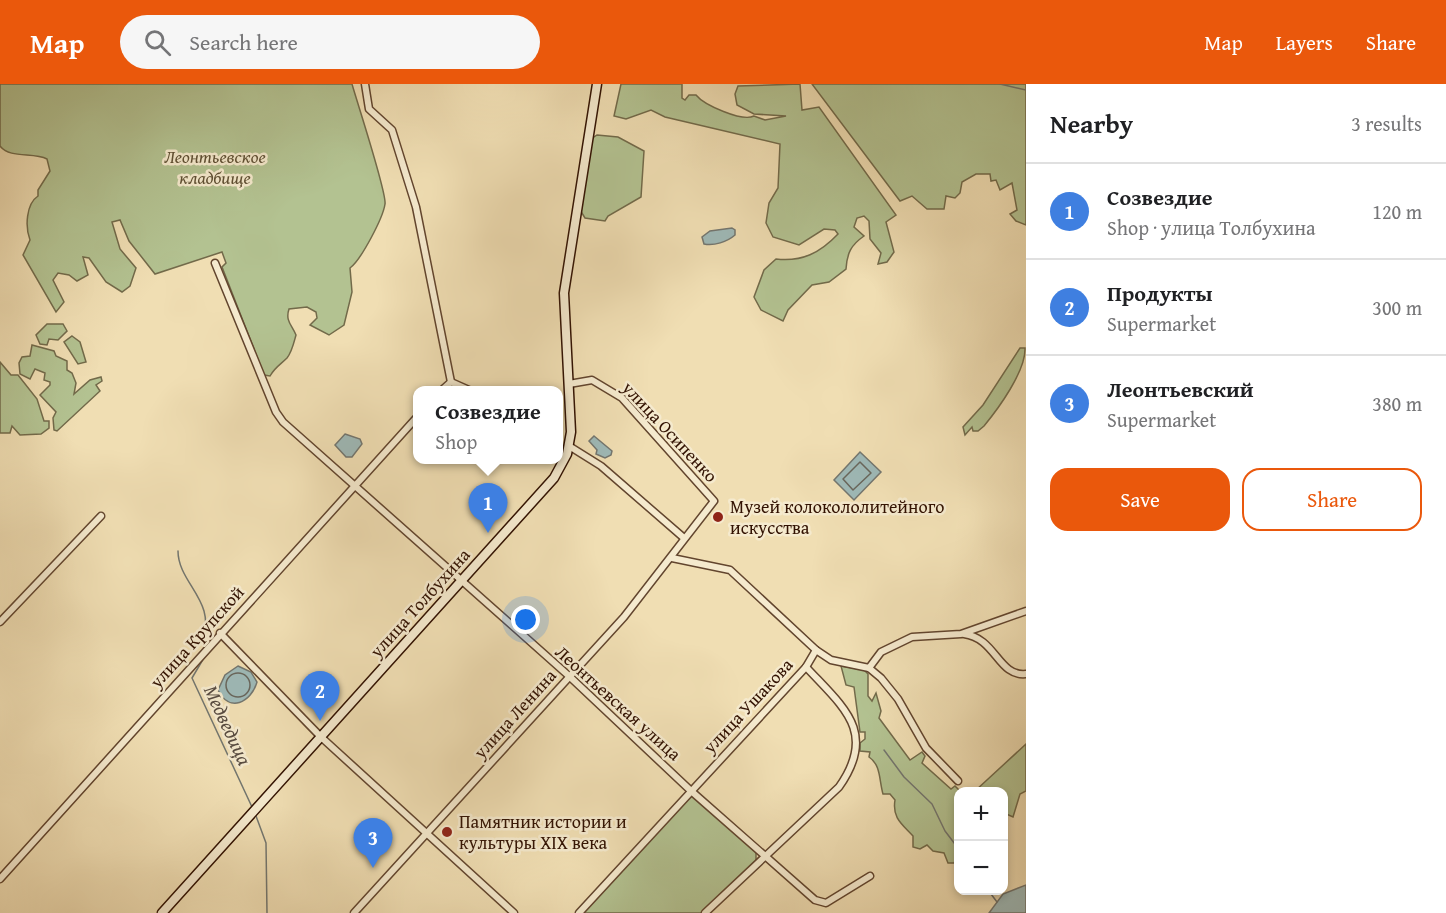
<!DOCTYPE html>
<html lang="en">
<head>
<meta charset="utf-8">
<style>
	:root { --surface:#fff; --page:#f6f6f6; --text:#202124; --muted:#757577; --line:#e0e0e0; --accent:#ea580c }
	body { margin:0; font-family:"Gentium Book Plus",serif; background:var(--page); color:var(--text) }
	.controls { position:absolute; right:18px; bottom:18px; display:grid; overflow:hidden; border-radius:12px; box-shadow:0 3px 9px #0003 }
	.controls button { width:54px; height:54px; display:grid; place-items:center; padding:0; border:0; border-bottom:2px solid var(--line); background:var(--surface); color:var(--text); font:30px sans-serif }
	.you { position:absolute; left:526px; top:536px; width:21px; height:21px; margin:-15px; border:4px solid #fff; border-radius:50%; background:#1a73e8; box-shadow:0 0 0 9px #1a73e833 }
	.badge { display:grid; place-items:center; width:39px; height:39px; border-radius:50%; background:var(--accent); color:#fff; font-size:20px; font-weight:700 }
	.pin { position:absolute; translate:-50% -50px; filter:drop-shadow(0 2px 3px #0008) }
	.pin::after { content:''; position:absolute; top:32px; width:21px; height:18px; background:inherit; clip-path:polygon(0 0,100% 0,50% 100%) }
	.popup { position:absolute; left:413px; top:302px; width:150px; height:78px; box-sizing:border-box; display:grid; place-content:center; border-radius:12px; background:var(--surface); filter:drop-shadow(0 2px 4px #0005); font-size:20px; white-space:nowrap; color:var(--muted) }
	.popup b { font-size:22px; color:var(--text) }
	.popup::after { content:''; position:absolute; left:50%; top:100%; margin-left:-12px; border:12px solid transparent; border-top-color:var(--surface) }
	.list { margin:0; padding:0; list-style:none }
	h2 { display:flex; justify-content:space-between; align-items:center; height:78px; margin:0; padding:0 24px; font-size:26px }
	h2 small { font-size:20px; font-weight:400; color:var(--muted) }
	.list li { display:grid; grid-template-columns:39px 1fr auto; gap:18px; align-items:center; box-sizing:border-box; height:96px; padding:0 24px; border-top:2px solid var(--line) }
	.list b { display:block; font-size:22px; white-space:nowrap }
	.list p { margin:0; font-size:20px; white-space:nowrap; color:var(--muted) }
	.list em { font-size:20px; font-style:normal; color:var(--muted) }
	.actions { display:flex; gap:12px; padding:18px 24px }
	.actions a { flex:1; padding:14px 0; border:2px solid var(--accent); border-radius:18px; text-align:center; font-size:21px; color:var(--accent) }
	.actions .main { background:var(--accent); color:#fff }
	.icon { flex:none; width:33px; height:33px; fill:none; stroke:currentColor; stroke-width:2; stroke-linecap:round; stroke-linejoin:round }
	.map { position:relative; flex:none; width:1026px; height:829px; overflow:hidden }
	header { display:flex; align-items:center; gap:36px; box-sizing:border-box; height:84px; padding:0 30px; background:var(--accent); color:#fff }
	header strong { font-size:28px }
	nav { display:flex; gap:33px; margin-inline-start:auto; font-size:21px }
	.search { width:420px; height:54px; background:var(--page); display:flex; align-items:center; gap:15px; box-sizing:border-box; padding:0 21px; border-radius:33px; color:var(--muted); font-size:22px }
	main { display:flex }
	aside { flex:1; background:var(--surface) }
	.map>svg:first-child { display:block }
	.green { fill:#b3c291; stroke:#726a4a; stroke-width:1.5 }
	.water { fill:#9eb9b7; stroke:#73766f; stroke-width:1.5 }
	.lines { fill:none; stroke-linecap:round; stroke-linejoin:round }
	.shore { stroke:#68665c; stroke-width:1.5 }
	.stream { stroke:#73766f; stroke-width:1.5 }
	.minor-casing { stroke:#62452e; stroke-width:9 }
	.secondary-casing { stroke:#321202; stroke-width:11 }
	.minor { stroke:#f5eace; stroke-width:6 }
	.secondary { stroke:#f5eace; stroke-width:8 }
	.poi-dot { fill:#8f2418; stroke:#f5eace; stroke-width:2 }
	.labels { text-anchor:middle; stroke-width:5; stroke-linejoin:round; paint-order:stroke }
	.park-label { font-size:18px; font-style:italic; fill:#5f5034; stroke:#f5eace }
	.street-label { font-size:18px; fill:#321202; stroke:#f5eace }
	.poi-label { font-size:18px; fill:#321202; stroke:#f5eace; text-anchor:start }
	.water-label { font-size:20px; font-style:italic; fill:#584c41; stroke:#f5eace }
</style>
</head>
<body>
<header>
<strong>Map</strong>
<div class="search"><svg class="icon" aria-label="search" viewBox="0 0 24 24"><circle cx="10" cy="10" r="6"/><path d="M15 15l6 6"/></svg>Search here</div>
<nav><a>Map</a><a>Layers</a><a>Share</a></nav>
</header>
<main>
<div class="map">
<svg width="1026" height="829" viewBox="0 0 1026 829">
	<rect width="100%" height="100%" fill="#f0deb3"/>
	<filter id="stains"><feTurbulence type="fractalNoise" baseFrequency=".00333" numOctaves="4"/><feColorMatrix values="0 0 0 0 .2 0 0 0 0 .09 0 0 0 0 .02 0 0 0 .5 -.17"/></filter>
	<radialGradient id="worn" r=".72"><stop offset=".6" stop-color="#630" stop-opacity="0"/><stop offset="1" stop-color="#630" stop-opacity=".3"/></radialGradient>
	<g class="green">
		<path d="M0,0H352C357,18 387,109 385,120C383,134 361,176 350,184L352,208L344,241L329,251L310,241L317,234L316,228L307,223L289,225C285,237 292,241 296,251C294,258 292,268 287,274C280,281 275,283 270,292L264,291L222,183L226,179L222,168L155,190L129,157L120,136L112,138L120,165L136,184L130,202L122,208L106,198L89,174L83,173L88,191L77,197L69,191L58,189L53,196L64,218L56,228L23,171L30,156C25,143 26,120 38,112V106L50,87L47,75C33,68 10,75 0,62Z"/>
		<path d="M621,0H682V14L685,16L689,11H696C704,21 742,38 754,32L765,36L786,32L754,30L737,21L735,10L738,2L800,0L802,26L819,23L896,131L886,138L894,168L887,178L878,180L881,169L870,155L869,137L864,132L857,134L854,143L864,152C851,161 847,169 846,185L829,198L812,201L788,226L783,237L761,226L754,213L764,186L776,175C802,178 820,169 838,150L835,146L824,145L799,161L773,153L766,139L769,119L778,104L780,60L665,33L651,26L626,35L614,32Z"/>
		<polygon points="812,0 1026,0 1026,141 1016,137 1010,130 1017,126 1012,99 1000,106 996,96 991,97 990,90 976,90 962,98 960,109 955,114 946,112 944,125 927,125 912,112 900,117"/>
		<polygon points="597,51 618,53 644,67 641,113 608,132 605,137 585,134 580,126 591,55"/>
		<polygon points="47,240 63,240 67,247 58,256 49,255 47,261 40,260 36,251"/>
		<polygon points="72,252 80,258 86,278 78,280 64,258"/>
		<polygon points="32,261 54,267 56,272 67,277 67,286 72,289 76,299 74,310 90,296 101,293 102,297 96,301 100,307 57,347 54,346 53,334 56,328 40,311 50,301 50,298 44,296 45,289 35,285 30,295 20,290 19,279 22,273 30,272"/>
		<path d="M1020,264H1025C1026,287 998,325 984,342L978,347H973L972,343L965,351L963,343L983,321Z"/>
		<polygon points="0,278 11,291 18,291 37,315 44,337 49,337 49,344 41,350 20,351 12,342 10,349 0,349"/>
		<path d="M841,582L864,586L868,590V612L872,617L876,609L881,627L879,634L910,676L922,668L925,672L922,679L951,705L955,702L960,707L958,771L954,779H948L944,769L933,767L927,761L920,765L913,763V752C902,740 892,734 895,716L890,710H883C879,696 881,681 869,673L870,668L860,667V659L865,655V648H860L854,603L846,601Z"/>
		<polygon points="1026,660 1026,707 1020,710 1013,733 1004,729 1004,708 975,707"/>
		<polygon points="690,710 756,768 756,777 701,829 582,829"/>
	</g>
	<g class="water">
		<path d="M732,144L735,146V151C727,158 714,162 704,160L702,153L710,147Z"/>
		<polygon points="345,350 360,355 362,360 352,373 346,373 335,361"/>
		<polygon points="594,352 612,367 611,371 605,374 596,370 597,366 589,357"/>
		<polygon points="860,368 881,388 854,416 834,396"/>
		<path d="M238,582L251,588L257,598C251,619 229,629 218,606L225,591Z"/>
		<polygon points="1026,801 1026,829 989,829 1003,810"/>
	</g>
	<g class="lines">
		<g class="shore">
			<polygon points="860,378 871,389 853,406 843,395"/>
			<circle cx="238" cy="601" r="12"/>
		</g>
		<g class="stream">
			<polyline points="1000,0 1026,6"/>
			<path d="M178,467C178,490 198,506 204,527C207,537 206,549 205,560"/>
			<polyline points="205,572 192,594 252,723"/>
			<polyline points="884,666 904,693 932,720 945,747 958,764"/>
			<polyline points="256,732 266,759 267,829"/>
			<polyline points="988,806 997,818"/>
		</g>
		<g class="minor-casing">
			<g id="minor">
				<polyline points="365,0 369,25 392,46 416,123 451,298"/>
				<polyline points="215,179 276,328 283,338 569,592 690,706 815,816 826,819 870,792"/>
				<polyline points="451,298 469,306"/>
				<polyline points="442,306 451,298"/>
				<polyline points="569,362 601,382 684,454"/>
				<polyline points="672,474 730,486 816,566 831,576 869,584 881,594 898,615 926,664 958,697"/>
				<polyline points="0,538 101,432"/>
				<polyline points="220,549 321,653 514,829"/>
				<path d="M964,550C996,554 998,593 1026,590"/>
				<polyline points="869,584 881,568 912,553 961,550 1026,527"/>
				<polyline points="0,795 418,332"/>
				<polyline points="354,829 624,533 714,417 622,314 592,296 569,300"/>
				<polyline points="579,829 806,583 816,566"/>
				<path d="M705,829L839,703C878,648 843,623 806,583"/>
			</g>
		</g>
		<g class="secondary-casing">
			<polyline id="secondary" points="162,829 554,394 567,370 571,348 564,209 597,0"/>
		</g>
		<use href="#minor" class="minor"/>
		<use href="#secondary" class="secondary"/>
	</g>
	<g class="poi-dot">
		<circle cx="718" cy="433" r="6"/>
		<circle cx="447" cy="748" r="6"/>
	</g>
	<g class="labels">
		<g class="park-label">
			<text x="215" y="79">Леонтьевское<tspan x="215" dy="21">кладбище</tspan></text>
		</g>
		<g class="street-label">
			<text transform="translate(670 348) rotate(47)" y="6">улица Осипенко</text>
			<text transform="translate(420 519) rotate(-48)" y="6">улица Толбухина</text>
			<text transform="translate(197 553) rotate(-48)" y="6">улица Крупской</text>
			<text transform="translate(618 619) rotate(42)" y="6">Леонтьевская улица</text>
			<text transform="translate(748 622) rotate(-47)" y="6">улица Ушакова</text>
			<text transform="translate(515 630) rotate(-48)" y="6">улица Ленина</text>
		</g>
		<g class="poi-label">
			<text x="730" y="429">Музей колокололитейного<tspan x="730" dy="21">искусства</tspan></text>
			<text x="459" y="744">Памятник истории и<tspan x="459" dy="21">культуры XIX века</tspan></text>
		</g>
		<g class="water-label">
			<text transform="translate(228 641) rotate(65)" y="7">Медведица</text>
		</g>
	</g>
	<rect width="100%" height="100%" filter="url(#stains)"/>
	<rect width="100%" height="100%" fill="url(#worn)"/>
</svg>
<div class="controls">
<button>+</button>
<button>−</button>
</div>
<div class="you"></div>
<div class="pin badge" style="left:488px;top:449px;background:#3f7fe0">1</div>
<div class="popup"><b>Созвездие</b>Shop</div>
<div class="pin badge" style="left:320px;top:637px;background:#3f7fe0">2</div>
<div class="pin badge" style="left:373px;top:784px;background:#3f7fe0">3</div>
</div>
<aside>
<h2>Nearby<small>3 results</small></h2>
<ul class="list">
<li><span class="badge" style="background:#3f7fe0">1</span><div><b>Созвездие</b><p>Shop · улица Толбухина</p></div><em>120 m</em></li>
<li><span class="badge" style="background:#3f7fe0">2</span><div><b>Продукты</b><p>Supermarket</p></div><em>300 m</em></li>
<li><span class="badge" style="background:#3f7fe0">3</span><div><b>Леонтьевский</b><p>Supermarket</p></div><em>380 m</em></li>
</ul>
<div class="actions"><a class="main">Save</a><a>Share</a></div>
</aside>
</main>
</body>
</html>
